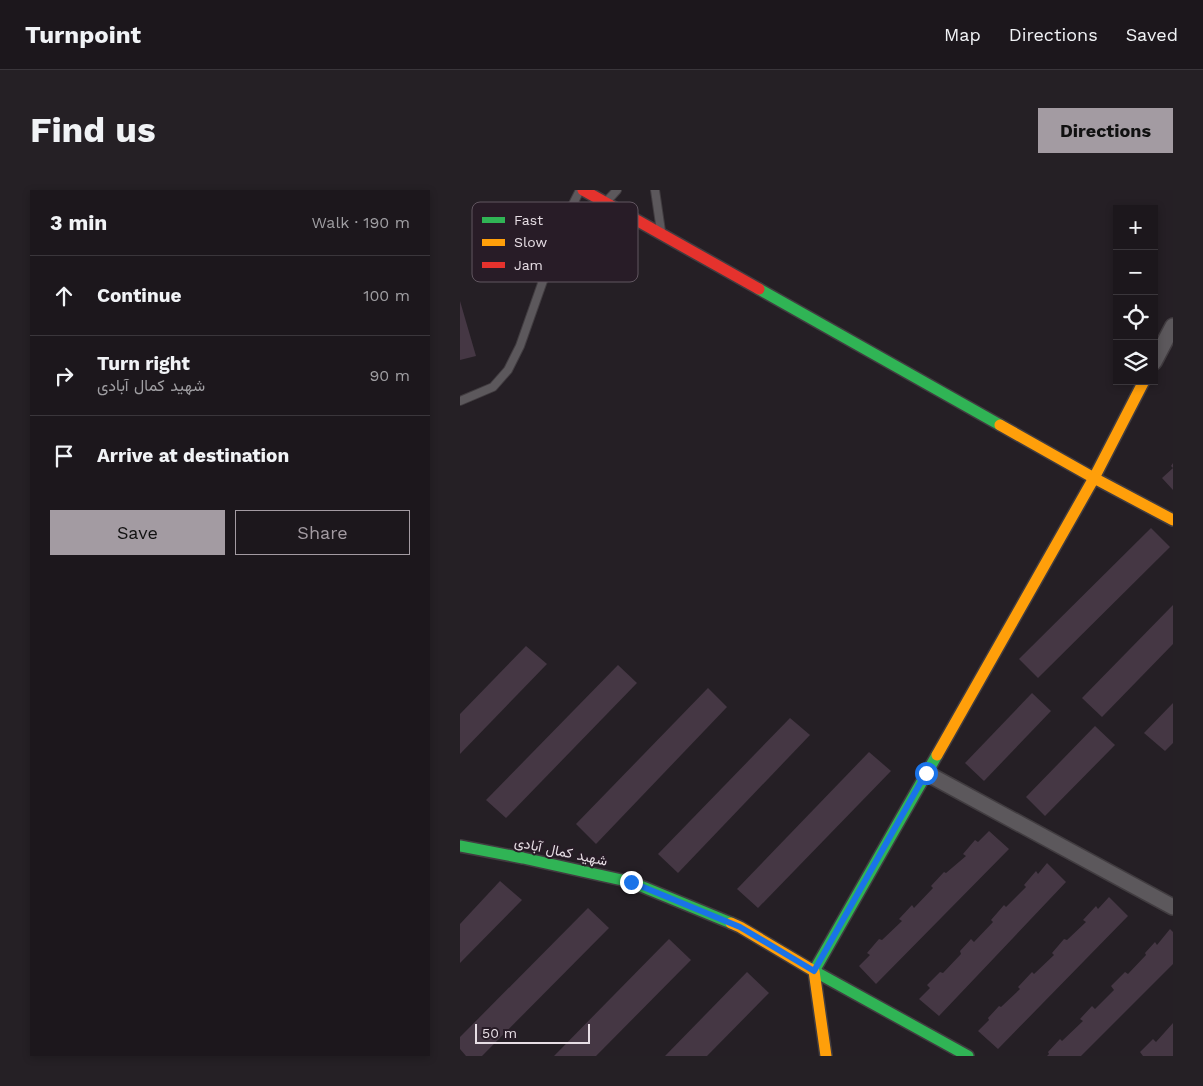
<!DOCTYPE html>
<html lang="en">
<head>
<meta charset="utf-8">
<style>
	:root { --surface:#1c171c; --page:#252025; --text:#f1f3f6; --muted:#a09fa3; --line:#3a363b; --accent:#a39ba2 }
	body { margin:0; font-family:"Work Sans",Vazirmatn,sans-serif; background:var(--page); color:var(--text) }
	.controls { position:absolute; right:15px; top:15px; display:grid; overflow:hidden; border-radius:0px; box-shadow:0 2px 8px #0003 }
	.controls button { width:45px; height:45px; display:grid; place-items:center; padding:0; border:0; border-bottom:1px solid var(--line); background:var(--surface); color:var(--text); font:25px sans-serif }
	.scale { position:absolute; left:15px; bottom:12px; width:115px; box-sizing:border-box; padding-left:5px; border:2px solid #e7dee5; border-top:0; font-size:14px; line-height:18px; white-space:nowrap; color:#e7dee5; -webkit-text-stroke:4px #281c27; paint-order:stroke }
	.stop { position:absolute; width:15px; height:15px; margin:-11px; border:4px solid #1a73e8; border-radius:50%; background:#fff }
	.stop.end { background:#1a73e8; border-color:#fff; box-shadow:0 1px 5px #0008 }
	.list { margin:0; padding:0; list-style:none }
	h2 { display:flex; justify-content:space-between; align-items:center; height:65px; margin:0; padding:0 20px; font-size:21px }
	h2 small { font-size:16px; font-weight:400; color:var(--muted) }
	.list li { display:grid; grid-template-columns:32px 1fr auto; gap:15px; align-items:center; box-sizing:border-box; height:80px; padding:0 20px; border-top:1px solid var(--line) }
	.list b { display:block; font-size:19px; white-space:nowrap }
	.list p { margin:0; font-size:16px; white-space:nowrap; color:var(--muted) }
	.list em { font-size:16px; font-style:normal; color:var(--muted) }
	.actions { display:flex; gap:10px; padding:15px 20px }
	.actions a { flex:1; padding:11px 0; border:1px solid var(--accent); border-radius:0px; text-align:center; font-size:18px; color:var(--accent) }
	.actions .main { background:var(--accent); color:#111 }
	.icon { flex:none; width:28px; height:28px; fill:none; stroke:currentColor; stroke-width:2; stroke-linecap:round; stroke-linejoin:round }
	.map { position:relative; flex:none; width:713px; height:866px; overflow:hidden; border-radius:0px }
	header { display:flex; align-items:center; gap:30px; box-sizing:border-box; height:70px; padding:0 25px; background:var(--surface); border-bottom:1px solid var(--line) }
	header strong { font-size:24px }
	nav { display:flex; gap:28px; margin-inline-start:auto; font-size:18px }
	.intro { display:flex; align-items:center; justify-content:space-between; box-sizing:border-box; height:120px; padding:0 30px }
	h1 { margin:0; font-size:35px }
	.button { padding:12px 22px; border-radius:0px; background:var(--accent); color:#111; font-size:18px; font-weight:700 }
	main { display:flex; gap:30px; padding:0 30px }
	aside { flex:1; background:var(--surface); border-radius:0px; box-shadow:0 2px 8px #0003 }
	.map>svg:first-child { display:block }
	.building { fill:#453744 }
	.lines { fill:none; stroke-linecap:round; stroke-linejoin:round }
	.lane-casing { stroke:#413c40; stroke-width:10 }
	.street-casing { stroke:#413c40; stroke-width:18 }
	.fast-casing { stroke:#413c40; stroke-width:14 }
	.slow-casing { stroke:#413c40; stroke-width:14 }
	.jam-casing { stroke:#413c40; stroke-width:14 }
	.lane { stroke:#5c585c; stroke-width:8 }
	.street { stroke:#5c585c; stroke-width:15 }
	.fast { stroke:#30b455; stroke-width:11 }
	.slow { stroke:#ff9f0a; stroke-width:11 }
	.jam { stroke:#e5322d; stroke-width:11 }
	.route { stroke:#1a73e8; stroke-width:6 }
	.labels { text-anchor:middle; stroke-width:4; stroke-linejoin:round; paint-order:stroke }
	.street-label { font-size:14px; fill:#e7dee5; stroke:#281c27 }
	.key { fill:#281c27; stroke:#615660; stroke-width:1 }
	.key-label { font-size:14px; fill:#e7dee5 }
</style>
</head>
<body>
<header>
<strong>Turnpoint</strong>
<nav><a>Map</a><a>Directions</a><a>Saved</a></nav>
</header>
<div class="intro"><h1>Find us</h1><a class="button">Directions</a></div>
<main>
<aside>
<h2>3 min<small>Walk · 190 m</small></h2>
<ul class="list">
<li><svg class="icon" aria-label="ahead" viewBox="0 0 24 24"><path d="M12 20V5M6 11l6-6 6 6"/></svg><div><b>Continue</b></div><em>100 m</em></li>
<li><svg class="icon" aria-label="right" viewBox="0 0 24 24"><path d="M7 20v-9h11M14 6l5 5-5 5"/></svg><div><b>Turn right</b><p>شهید کمال آبادی</p></div><em>90 m</em></li>
<li><svg class="icon" aria-label="arrive" viewBox="0 0 24 24"><path d="M6 21V4h12l-3 4 3 4H6"/></svg><div><b>Arrive at destination</b></div></li>
</ul>
<div class="actions"><a class="main">Save</a><a>Share</a></div>
</aside>
<div class="map">
<svg width="713" height="866" viewBox="0 0 713 866">
	<rect width="100%" height="100%" fill="#251f25"/>
	<g class="building">
		<polygon points="0,111 16,166 0,170"/>
		<polygon points="713,273 713,300 702,288 713,278 711,276"/>
		<polygon points="691,338 710,357 578,488 559,469"/>
		<polygon points="713,415 713,454 642,527 622,508"/>
		<polygon points="66,456 87,474 0,564 0,524"/>
		<polygon points="158,475 177,493 46,628 26,610"/>
		<polygon points="248,498 267,517 136,654 116,634"/>
		<polygon points="572,503 591,521 524,591 505,573"/>
		<polygon points="713,513 713,553 705,561 684,543"/>
		<polygon points="330,528 350,545 218,683 198,664"/>
		<polygon points="635,536 655,555 585,626 566,607"/>
		<polygon points="409,562 431,581 298,718 277,699"/>
		<polygon points="529,641 549,659 416,794 399,776 410,765 407,763 419,749 422,750 442,731 439,729 452,715 454,718 473,698 471,696 484,682 486,683 506,666 503,664 515,650 518,652"/>
		<polygon points="587,673 606,692 479,826 459,809 470,798 467,795 480,782 483,783 501,764 500,761 511,749 514,752 533,732 531,730 544,715 546,717 566,697 564,695 576,681 578,684"/>
		<polygon points="40,691 62,710 0,773 0,734"/>
		<polygon points="649,707 668,726 538,859 518,841 529,830 528,828 539,816 541,817 560,799 558,797 572,782 574,784 594,765 592,763 604,749 607,750 626,732 623,730 636,716 638,719"/>
		<polygon points="128,718 149,738 22,866 6,866 0,859 0,847"/>
		<polygon points="710,739 713,742 713,774 621,866 587,866 589,864 588,862 600,849 602,851 623,831 620,829 632,816 635,819 654,800 651,796 665,782 668,784 686,765 685,763 695,752 697,755"/>
		<polygon points="209,749 231,770 136,866 94,866"/>
		<polygon points="287,782 309,803 247,866 205,866"/>
		<polygon points="713,833 713,866 683,866 680,862 693,849 696,852"/>
	</g>
	<g class="lines">
		<g class="lane-casing">
			<g id="lane">
				<polyline points="195,0 201,41"/>
				<polyline points="146,12 157,0"/>
				<polyline points="0,211 33,197 48,180 60,156 103,34 120,0"/>
			</g>
		</g>
		<g class="street-casing">
			<g id="street">
				<polyline points="694,172 713,136"/>
				<polyline points="466,583 713,717"/>
			</g>
		</g>
		<g class="fast-casing">
			<g id="fast">
				<polyline points="299,99 540,235"/>
				<polyline points="477,565 354,781 508,866"/>
				<polyline points="0,656 63,668 171,692 271,733"/>
			</g>
		</g>
		<g class="slow-casing">
			<g id="slow">
				<polyline points="540,235 634,288 684,191"/>
				<polyline points="477,565 634,288 713,330"/>
				<polyline points="271,733 280,737 354,781 366,866"/>
			</g>
		</g>
		<g class="jam-casing">
			<polyline id="jam" points="123,0 299,99"/>
		</g>
		<use href="#lane" class="lane"/>
		<use href="#street" class="street"/>
		<use href="#fast" class="fast"/>
		<use href="#slow" class="slow"/>
		<use href="#jam" class="jam"/>
	</g>
	<g class="lines">
		<polyline class="route" points="171,692 280,737 354,781 466,583"/>
	</g>
	<g class="labels">
		<g class="street-label">
			<text transform="translate(101 661) rotate(12)" y="5">شهید کمال آبادی</text>
		</g>
	</g>
	<rect x="12" y="12" width="166" height="80" rx="8" class="key"/>
	<rect x="22" y="27" width="23" height="6" fill="#30b455"/>
	<rect x="22" y="49" width="23" height="7" fill="#ff9f0a"/>
	<rect x="22" y="72" width="23" height="6" fill="#e5322d"/>
	<g class="key-label">
		<text x="54" y="35">Fast</text>
		<text x="54" y="57">Slow</text>
		<text x="54" y="80">Jam</text>
	</g>
</svg>
<div class="controls">
<button>+</button>
<button>−</button>
<button><svg class="icon" aria-label="locate" viewBox="0 0 24 24"><circle cx="12" cy="12" r="6"/><path d="M12 2v4M12 18v4M2 12h4M18 12h4"/></svg></button>
<button><svg class="icon" aria-label="layers" viewBox="0 0 24 24"><path d="M12 4l9 5-9 5-9-5zM3 14l9 5 9-5"/></svg></button>
</div>
<div class="scale">50 m</div>
<div class="stop" style="left:466px;top:583px"></div>
<div class="stop end" style="left:171px;top:692px"></div>
</div>
</main>
</body>
</html>
